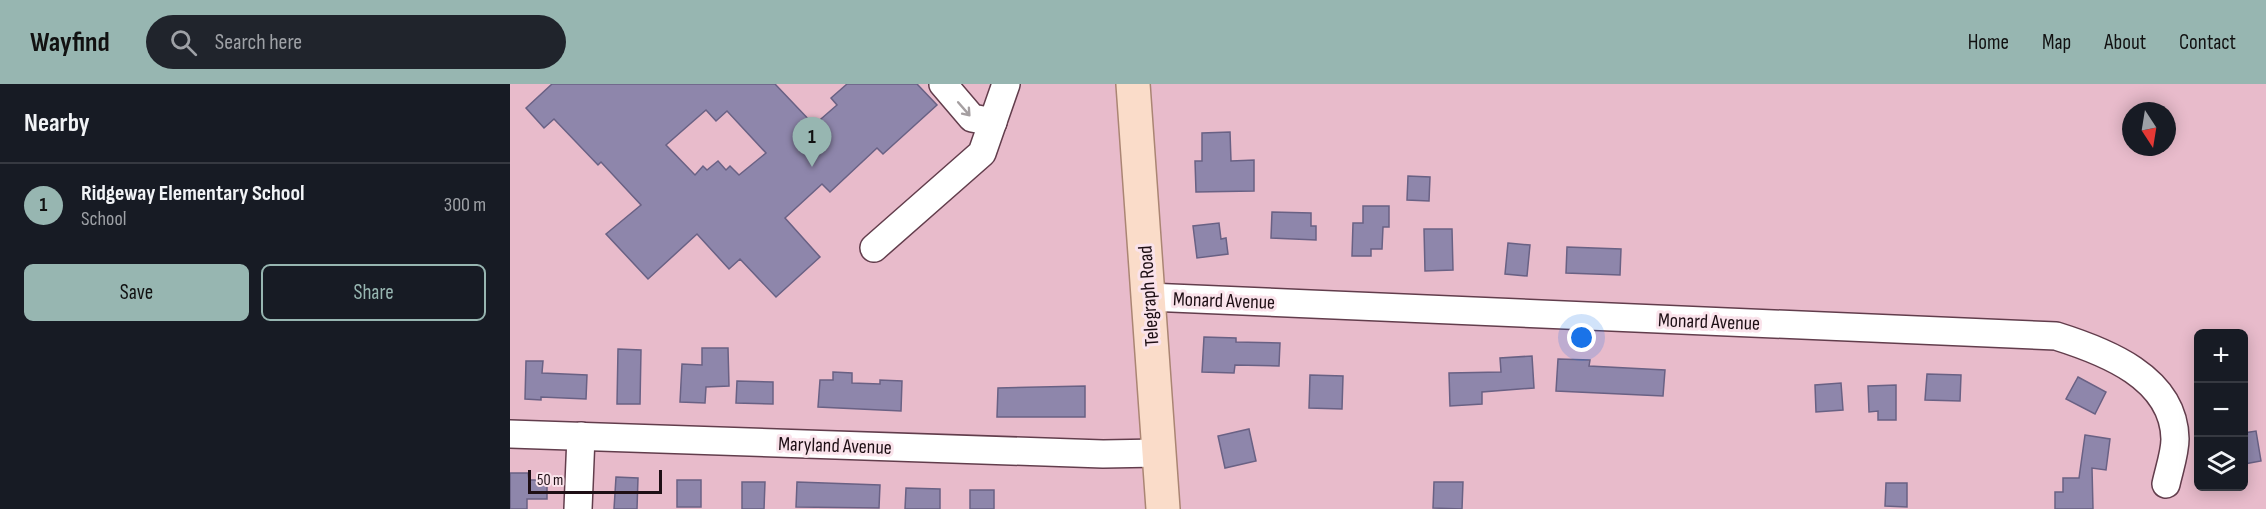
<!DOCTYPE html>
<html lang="en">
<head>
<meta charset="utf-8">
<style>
	:root { --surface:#171b24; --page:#20242c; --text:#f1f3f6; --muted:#9ea1a6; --line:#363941; --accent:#97b6b1 }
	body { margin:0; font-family:"Sofia Sans Condensed",sans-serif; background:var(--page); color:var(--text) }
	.controls { position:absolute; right:18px; bottom:18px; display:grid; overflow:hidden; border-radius:9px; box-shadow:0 3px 15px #0003 }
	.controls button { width:54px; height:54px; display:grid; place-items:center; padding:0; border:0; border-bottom:2px solid var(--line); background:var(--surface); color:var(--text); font:30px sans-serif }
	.compass { position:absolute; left:1612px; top:18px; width:54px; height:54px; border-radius:50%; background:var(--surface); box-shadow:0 3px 15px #0003; rotate:168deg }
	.scale { position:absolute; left:18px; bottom:15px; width:134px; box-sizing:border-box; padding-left:6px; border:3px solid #1e0f15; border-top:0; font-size:16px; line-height:21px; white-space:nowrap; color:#1e0f15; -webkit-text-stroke:4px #fae3eb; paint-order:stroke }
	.you { position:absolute; left:1072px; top:254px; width:21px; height:21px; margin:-15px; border:4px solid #fff; border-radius:50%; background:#1a73e8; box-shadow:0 0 0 9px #1a73e833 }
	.badge { display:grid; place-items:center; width:39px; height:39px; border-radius:50%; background:var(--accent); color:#111; font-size:20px; font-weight:700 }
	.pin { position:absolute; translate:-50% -50px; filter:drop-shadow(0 2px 3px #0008) }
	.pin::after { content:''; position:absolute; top:32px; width:21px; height:18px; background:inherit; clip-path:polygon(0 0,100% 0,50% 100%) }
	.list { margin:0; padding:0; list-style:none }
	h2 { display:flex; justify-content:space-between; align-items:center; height:78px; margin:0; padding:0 24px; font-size:26px }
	h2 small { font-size:20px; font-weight:400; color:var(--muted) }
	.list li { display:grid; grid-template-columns:39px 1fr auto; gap:18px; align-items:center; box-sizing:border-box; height:84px; padding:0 24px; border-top:2px solid var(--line) }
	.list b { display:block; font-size:22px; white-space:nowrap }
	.list p { margin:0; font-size:20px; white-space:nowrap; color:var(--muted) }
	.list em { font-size:20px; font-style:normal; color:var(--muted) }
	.actions { display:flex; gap:12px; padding:18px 24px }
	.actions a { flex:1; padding:14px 0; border:2px solid var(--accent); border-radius:9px; text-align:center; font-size:21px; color:var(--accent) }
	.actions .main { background:var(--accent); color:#111 }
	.icon { flex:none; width:33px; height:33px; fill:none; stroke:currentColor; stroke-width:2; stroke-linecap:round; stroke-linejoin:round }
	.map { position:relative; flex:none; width:1756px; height:425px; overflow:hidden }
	header { display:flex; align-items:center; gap:36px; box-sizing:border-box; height:84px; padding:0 30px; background:var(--accent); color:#111 }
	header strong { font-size:28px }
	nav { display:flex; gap:33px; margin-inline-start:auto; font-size:21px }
	.search { width:420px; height:54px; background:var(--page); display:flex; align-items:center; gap:15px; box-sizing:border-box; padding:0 21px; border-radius:33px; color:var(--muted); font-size:22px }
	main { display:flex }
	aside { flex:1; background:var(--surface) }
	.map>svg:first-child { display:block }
	.building { fill:#8e86ab; stroke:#696184; stroke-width:1.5; fill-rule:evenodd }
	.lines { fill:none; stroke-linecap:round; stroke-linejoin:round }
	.minor-casing { stroke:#623d4c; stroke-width:30 }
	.major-casing { stroke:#aa8573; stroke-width:36 }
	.minor { stroke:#fff; stroke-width:27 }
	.major { stroke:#fadcc9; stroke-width:33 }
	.oneway { stroke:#a59fa1 }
	.labels { text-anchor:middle; stroke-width:6; stroke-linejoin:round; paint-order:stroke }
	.street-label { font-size:20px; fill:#1e0f15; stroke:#fae3eb }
</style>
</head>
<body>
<header>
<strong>Wayfind</strong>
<div class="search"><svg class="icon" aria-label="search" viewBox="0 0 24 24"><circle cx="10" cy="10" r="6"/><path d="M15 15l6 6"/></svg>Search here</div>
<nav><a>Home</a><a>Map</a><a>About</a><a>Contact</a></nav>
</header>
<main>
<aside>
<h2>Nearby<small></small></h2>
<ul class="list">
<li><span class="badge">1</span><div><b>Ridgeway Elementary School</b><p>School</p></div><em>300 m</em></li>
</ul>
<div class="actions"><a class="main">Save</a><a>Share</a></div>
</aside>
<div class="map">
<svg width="1756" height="425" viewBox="0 0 1756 425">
	<rect width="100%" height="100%" fill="#e8bbcb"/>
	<g class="building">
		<path d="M42,0H265L304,41L327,21L321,14L337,0H407L427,21L373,70L367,64L320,108L312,100L275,134L310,173L266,213L230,175L219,185L187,150L138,195L96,150L131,121L91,78L88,81L44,35L34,44L16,24ZM196,26L206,37L217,27L256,69L229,91L220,82L216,86L208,77L197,86L193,82L185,91L156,61Z"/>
		<polygon points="720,48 721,77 744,76 744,107 686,108 685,77 692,77 692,49"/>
		<polygon points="898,92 920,93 919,117 897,116"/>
		<polygon points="853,122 879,122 879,143 873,143 872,165 861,165 861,172 842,172 843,139 853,139"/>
		<polygon points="762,128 801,129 801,142 806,142 806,156 761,154"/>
		<polygon points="709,139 711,155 716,154 718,170 687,174 683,142"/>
		<polygon points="914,145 942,145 943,186 915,187"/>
		<polygon points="998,159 1020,161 1017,192 995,190"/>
		<polygon points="1057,163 1111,165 1110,191 1056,189"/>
		<polygon points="694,253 726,254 726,258 770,259 769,282 725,281 724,289 692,288"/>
		<polygon points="192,264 218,264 219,302 196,303 195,319 170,318 172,280 192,281"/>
		<polygon points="108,265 131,266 130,320 107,320"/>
		<polygon points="1022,272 1024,304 972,308 972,320 940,322 939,289 991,288 990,274"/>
		<polygon points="1048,275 1080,276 1079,282 1155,286 1153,312 1046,307"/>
		<polygon points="16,277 33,277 32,289 77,291 76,315 31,313 31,316 15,315"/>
		<polygon points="323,288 342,289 342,299 370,300 370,296 392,297 391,327 308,323 310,296 323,296"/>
		<polygon points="1417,290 1451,291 1450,317 1415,316"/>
		<polygon points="800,291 833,292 832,325 799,324"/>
		<polygon points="1568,293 1596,308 1585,330 1556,315"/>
		<polygon points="227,297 263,298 263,320 226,319"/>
		<polygon points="1331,299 1333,326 1306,328 1305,301"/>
		<polygon points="1386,301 1386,336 1368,336 1368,327 1359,328 1358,302"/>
		<polygon points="575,302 575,333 487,333 488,304"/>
		<polygon points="739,345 746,377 715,384 708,352"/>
		<polygon points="1746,347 1751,377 1734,380 1734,349"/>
		<polygon points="1575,351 1600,355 1596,386 1582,384 1583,425 1545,425 1545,408 1553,408 1553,394 1569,394"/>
		<polygon points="0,389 18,389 19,396 37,396 37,415 17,415 17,425 0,425"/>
		<polygon points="106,393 128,394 127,425 104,425"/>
		<rect x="167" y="396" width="24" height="27"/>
		<polygon points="232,398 255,398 254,425 232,425"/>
		<polygon points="287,398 370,401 369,424 286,423"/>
		<polygon points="924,398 953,398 952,425 923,424"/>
		<polygon points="1376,399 1397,399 1397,423 1375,422"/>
		<polygon points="396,404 430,405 430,425 395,425"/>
		<rect x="460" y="406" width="24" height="19"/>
	</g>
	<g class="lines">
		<g class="minor-casing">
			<g id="minor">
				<polyline points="433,0 462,34 483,38"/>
				<polyline points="364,164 472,69 496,0"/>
				<path d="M638,213L1546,252C1594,267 1664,293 1665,355C1665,369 1659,386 1656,400"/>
				<polyline points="0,350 593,370 649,369"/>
				<polyline points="68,425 71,352"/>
			</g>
		</g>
		<g class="major-casing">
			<polyline id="major" points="623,0 653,425"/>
		</g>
		<use href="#minor" class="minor"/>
		<use href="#major" class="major"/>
	</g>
	<defs><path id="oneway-shaft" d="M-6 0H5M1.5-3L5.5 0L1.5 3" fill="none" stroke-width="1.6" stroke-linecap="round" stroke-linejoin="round" transform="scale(1.5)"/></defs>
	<use class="oneway" href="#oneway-shaft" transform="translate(454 25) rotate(49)"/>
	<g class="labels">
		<g class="street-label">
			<text transform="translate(638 212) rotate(-94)" y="7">Telegraph Road</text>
			<text transform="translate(714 216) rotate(2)" y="7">Monard Avenue</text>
			<text transform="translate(1199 237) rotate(2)" y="7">Monard Avenue</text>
			<text transform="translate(325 361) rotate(2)" y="7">Maryland Avenue</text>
		</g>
	</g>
</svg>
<div class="controls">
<button>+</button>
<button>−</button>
<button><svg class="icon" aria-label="layers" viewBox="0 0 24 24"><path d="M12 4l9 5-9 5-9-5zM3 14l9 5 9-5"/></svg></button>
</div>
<svg class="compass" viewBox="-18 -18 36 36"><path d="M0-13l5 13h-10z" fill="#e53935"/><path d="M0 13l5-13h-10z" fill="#9ea1a6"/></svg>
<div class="scale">50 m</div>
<div class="you"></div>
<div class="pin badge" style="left:302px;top:83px">1</div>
</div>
</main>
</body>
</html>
